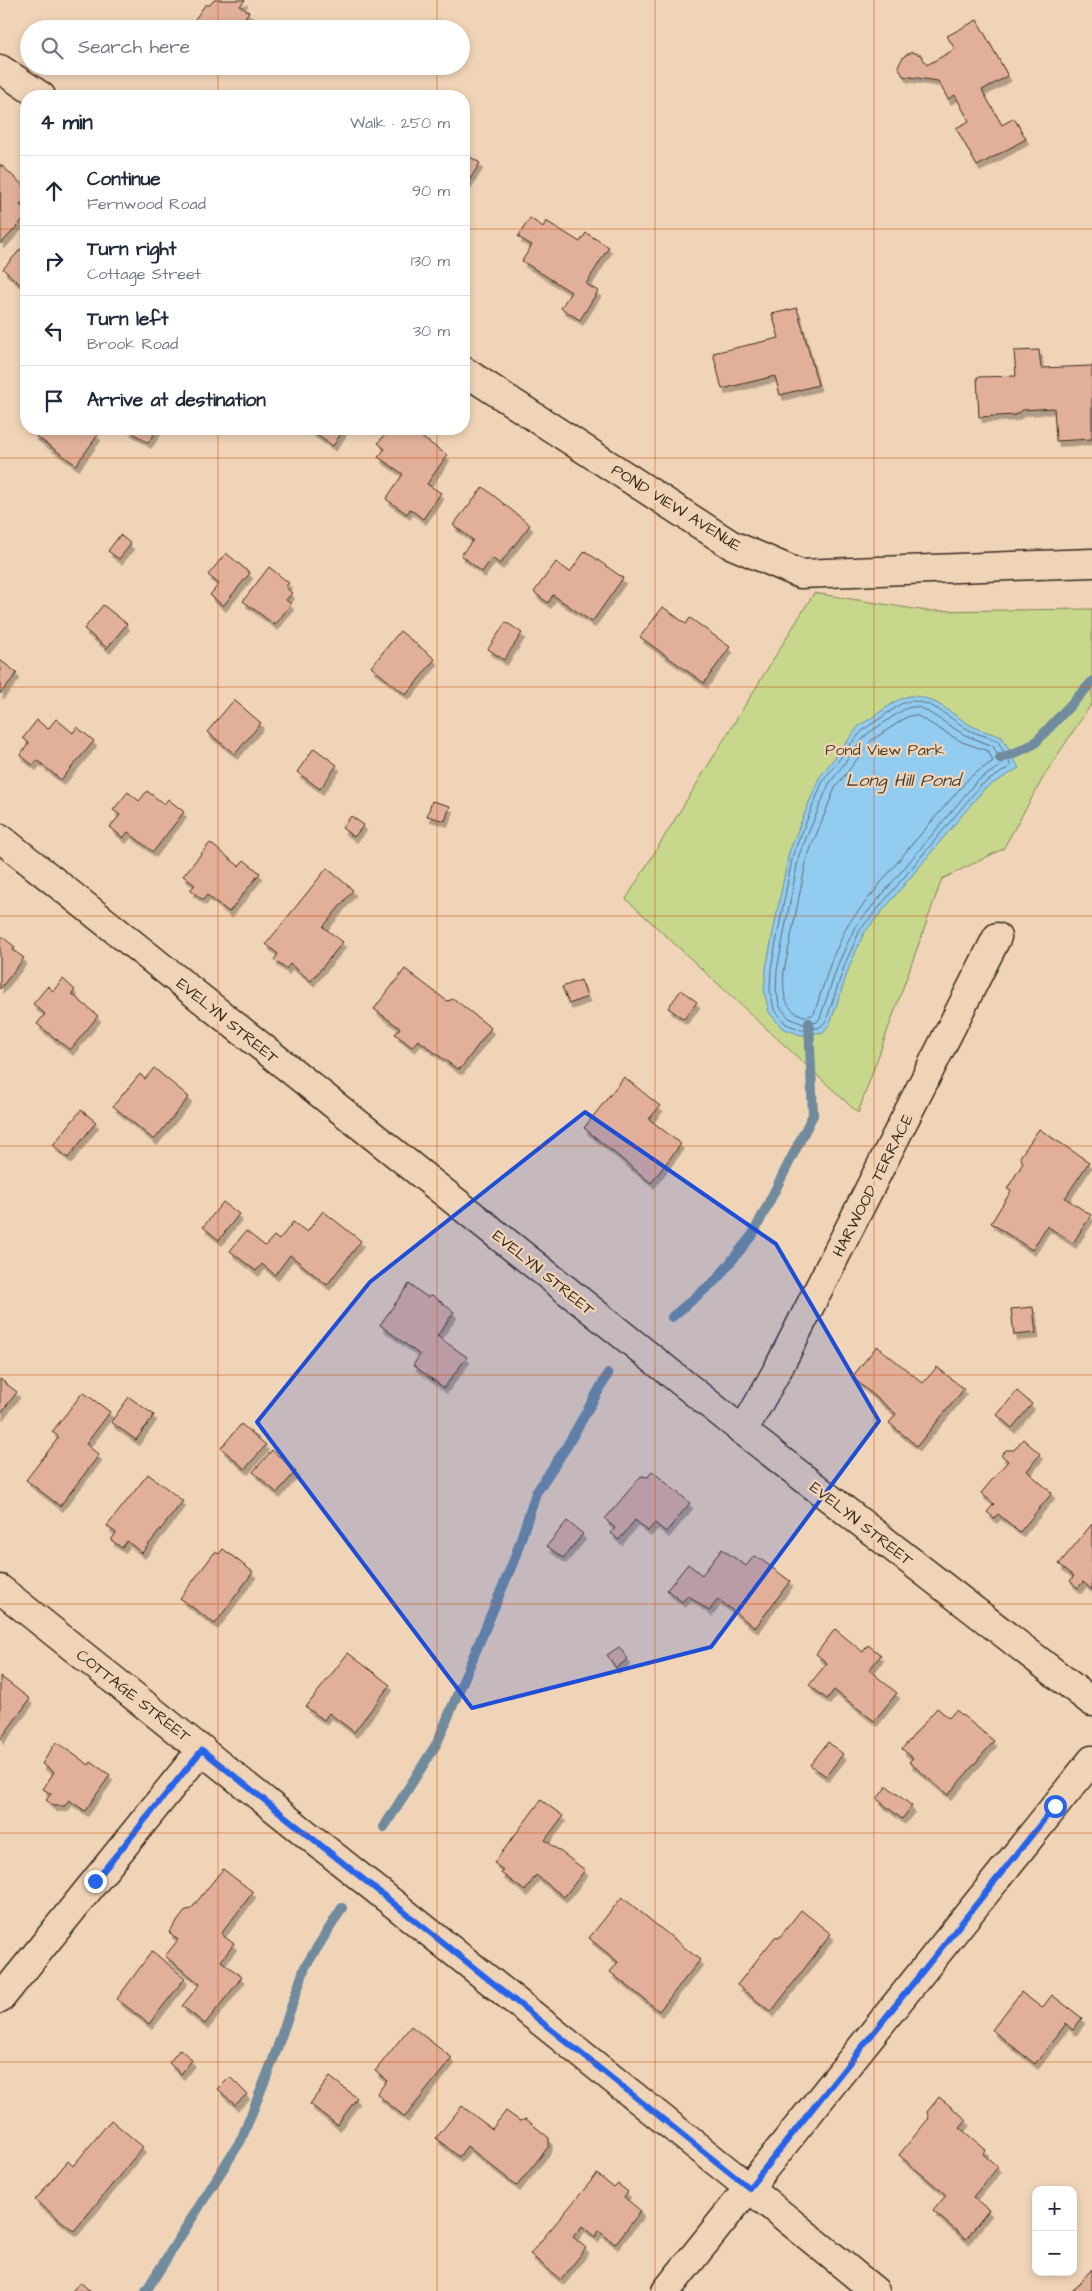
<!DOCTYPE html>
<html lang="en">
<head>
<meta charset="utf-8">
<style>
	:root { --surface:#fff; --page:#f6f6f7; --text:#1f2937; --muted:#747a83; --line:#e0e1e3 }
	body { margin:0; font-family:"Architects Daughter",sans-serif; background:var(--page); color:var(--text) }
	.controls { position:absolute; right:15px; bottom:15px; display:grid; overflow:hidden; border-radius:10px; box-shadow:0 2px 8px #0003 }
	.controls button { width:45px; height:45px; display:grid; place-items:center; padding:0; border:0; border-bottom:1px solid var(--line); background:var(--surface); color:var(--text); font:25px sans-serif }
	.stop { position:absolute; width:15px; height:15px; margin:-11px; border:4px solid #2563eb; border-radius:50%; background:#fff }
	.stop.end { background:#2563eb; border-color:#fff; box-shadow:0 1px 5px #0008 }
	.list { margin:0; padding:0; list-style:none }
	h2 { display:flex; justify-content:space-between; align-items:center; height:65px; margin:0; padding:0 20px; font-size:21px }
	h2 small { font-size:16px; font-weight:400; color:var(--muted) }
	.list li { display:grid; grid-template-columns:32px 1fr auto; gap:15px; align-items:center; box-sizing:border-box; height:70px; padding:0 20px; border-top:1px solid var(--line) }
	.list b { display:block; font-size:19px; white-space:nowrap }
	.list p { margin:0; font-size:16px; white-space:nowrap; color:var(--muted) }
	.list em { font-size:16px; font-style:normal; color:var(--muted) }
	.icon { flex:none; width:28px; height:28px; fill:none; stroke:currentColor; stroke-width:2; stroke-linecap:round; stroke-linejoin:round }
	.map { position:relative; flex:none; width:1092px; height:2291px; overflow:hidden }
	.search { position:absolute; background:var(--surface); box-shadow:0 2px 8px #0003; left:20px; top:20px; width:450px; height:55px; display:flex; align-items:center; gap:12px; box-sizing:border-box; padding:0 18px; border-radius:28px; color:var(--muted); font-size:19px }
	.panel { position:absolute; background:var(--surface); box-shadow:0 2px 8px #0003; left:20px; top:90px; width:450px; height:345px; border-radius:20px }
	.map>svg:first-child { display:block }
	.green { fill:#c7d88d; stroke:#818156 }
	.water { fill:#92ccf1; stroke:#6f8b9d }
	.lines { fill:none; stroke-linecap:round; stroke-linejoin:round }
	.shore { stroke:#5e6b72; stroke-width:1 }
	.stream { stroke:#6f8b9d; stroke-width:10 }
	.building { fill:#e2b09a; stroke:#3b2a1e; filter:url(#shadow) }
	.minor-casing { stroke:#3b2a1e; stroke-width:31 }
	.minor { stroke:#f0d4b7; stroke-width:28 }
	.route { stroke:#2563eb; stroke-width:6 }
	.marked { fill:#1d4ed8; fill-opacity:0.2; stroke:#1d4ed8; stroke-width:4; stroke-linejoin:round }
	.grid { fill:none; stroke:#ce520f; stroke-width:1; stroke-opacity:0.55 }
	.labels { text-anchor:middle; stroke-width:4.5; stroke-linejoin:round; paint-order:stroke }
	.street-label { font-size:16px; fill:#3b2a1e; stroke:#f0d4b7 }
	.park-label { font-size:16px; fill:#50442f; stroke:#f0d4b7 }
	.water-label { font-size:18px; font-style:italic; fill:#48423e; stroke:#f0d4b7 }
</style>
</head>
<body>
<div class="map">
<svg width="1092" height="2291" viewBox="0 0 1092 2291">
	<defs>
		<filter id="shadow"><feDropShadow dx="3" dy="5.5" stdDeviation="0" flood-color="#0004"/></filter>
	</defs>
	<rect width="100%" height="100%" fill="#f0d4b7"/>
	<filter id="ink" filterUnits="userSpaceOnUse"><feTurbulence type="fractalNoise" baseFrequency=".02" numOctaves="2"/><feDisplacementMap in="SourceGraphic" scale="10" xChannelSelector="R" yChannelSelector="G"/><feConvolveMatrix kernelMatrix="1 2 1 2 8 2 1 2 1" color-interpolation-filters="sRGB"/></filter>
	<g filter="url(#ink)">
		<polygon class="green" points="814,593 927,611 1092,609 1092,703 1047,771 1003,849 942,879 858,1113 626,899"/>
		<path class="water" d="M909,696C934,695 952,715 972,726C981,731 992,733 1002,737L1019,768L984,789L864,933L850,965L830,1024L823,1032L801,1035L782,1028L769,1012L764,991L766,968L789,852L819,778L846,743L859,726L898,700Z"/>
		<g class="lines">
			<g class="shore">
				<path d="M910,701C932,700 950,719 969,730C978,735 988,736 998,741L1011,766L980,786L860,930L845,964L826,1021L820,1027L811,1030H802L786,1024L774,1009L770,991L771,969L793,854L823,781L850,745L863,730L901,704Z"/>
				<polygon points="911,707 918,707 925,710 965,735 993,746 1003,764 976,782 855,927 839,962 820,1018 817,1022 809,1024 803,1024 789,1018 780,1007 776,990 777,970 799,855 829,784 855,749 867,734 903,710"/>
				<path d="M916,715L962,742L988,751L993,761L970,777L908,849L848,924L832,959L814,1014C808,1017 805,1017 799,1014C782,1007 783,987 784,971L807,858L835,788L872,740L907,717Z"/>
			</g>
			<g class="stream">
				<polyline points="1000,758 1013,754 1034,744 1092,682"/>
				<polyline points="672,1317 717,1279 753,1234 813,1115 809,1023"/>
				<polyline points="384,1827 437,1743 514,1560 536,1493 567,1446 608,1374"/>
				<polyline points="146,2291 241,2140 273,2060 305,1967 342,1908"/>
			</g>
		</g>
		<g class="building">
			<polygon points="214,0 245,0 240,6 249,12 236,29 188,29 205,5 210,5"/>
			<polygon points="977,20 1008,76 982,90 1002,125 1014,118 1026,139 977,166 956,128 969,121 955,95 948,99 938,81 903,76 898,66 904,56 912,52 921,55 927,65 955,49 947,36"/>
			<polygon points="464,153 480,163 464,189"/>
			<polygon points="0,164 26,188 26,198 20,205 26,211 26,216 1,244"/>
			<polygon points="530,218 543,227 546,221 580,242 586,233 609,247 586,284 598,291 580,320 561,308 571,292 522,261 532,245 518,237"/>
			<polygon points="26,243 26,290 3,269"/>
			<polygon points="797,308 818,385 780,395 775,376 722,389 713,353 779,338 772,314"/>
			<polygon points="1039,350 1041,368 1092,366 1092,439 1056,441 1054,408 1023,410 1015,415 979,417 977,377 1016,376 1014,351"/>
			<polygon points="37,429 90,429 98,435 76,465 33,434"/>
			<polygon points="127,429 158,429 148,443"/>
			<polygon points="312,429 344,429 333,446 311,431"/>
			<polygon points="389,429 420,429 417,434 447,455 427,484 441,493 423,519 410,509 407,514 386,499 403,474 378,457 385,449 378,443"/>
			<polygon points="483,487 530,525 500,564 492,558 482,572 461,555 473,540 453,525"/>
			<polygon points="120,535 131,544 119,559 108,551"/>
			<polygon points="585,551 623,578 592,622 553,595 548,603 534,592 556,562 570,572"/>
			<polygon points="226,553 250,573 223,606 210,595 219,584 208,575"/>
			<polygon points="269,567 289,583 285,587 292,593 286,600 291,604 275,625 243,601"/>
			<polygon points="103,605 127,624 107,648 84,629"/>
			<polygon points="663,607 686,624 690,618 730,647 704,683 640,637"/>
			<polygon points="506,622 522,633 504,660 488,649"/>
			<polygon points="400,631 435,659 406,695 371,667"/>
			<polygon points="0,660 17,673 0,694"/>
			<polygon points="234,700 261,723 235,754 207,732"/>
			<polygon points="56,719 73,733 77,727 94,741 61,780 37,760 33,765 20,755 29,743 23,738 37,720 48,729"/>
			<polygon points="314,748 337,765 320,789 297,772"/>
			<polygon points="147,791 164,804 168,799 184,812 153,852 128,832 123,838 110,827 120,815 113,810 128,792 139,801"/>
			<polygon points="432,801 450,806 445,821 427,816"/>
			<polygon points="351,816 364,825 354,837 342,828"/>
			<polygon points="210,843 239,866 244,860 260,873 229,912 207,895 203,900 190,890 195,885 183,876"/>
			<polygon points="327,868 353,890 323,927 343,942 311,981 290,964 286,969 274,960 278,954 266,944"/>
			<polygon points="0,935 15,947 13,950 24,958 0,989"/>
			<polygon points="405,969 447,1001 454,999 491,1028 461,1068 457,1069 418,1040 412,1047 395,1034 400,1028 374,1009"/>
			<polygon points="63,979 75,990 72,994 98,1016 70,1050 37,1024 45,1014 33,1004 48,986 53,991"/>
			<polygon points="581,980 587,997 569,1004 562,987"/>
			<polygon points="681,990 697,1002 684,1019 668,1008"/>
			<polygon points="154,1068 189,1097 154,1140 113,1106 140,1074 145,1079"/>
			<polygon points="624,1077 660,1106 649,1119 681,1144 651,1183 584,1128"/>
			<polygon points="81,1110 96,1122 68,1158 53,1145"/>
			<polygon points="1039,1129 1089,1162 1065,1198 1091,1215 1073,1243 1047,1226 1032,1250 991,1223 1011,1191 1007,1189 1023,1163 1020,1157"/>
			<polygon points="223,1202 239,1214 219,1240 203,1227"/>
			<polygon points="323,1211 361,1241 327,1285 290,1255 275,1275 262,1264 256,1271 230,1251 246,1231 265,1246 274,1236 279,1240 293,1222 307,1232"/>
			<polygon points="409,1284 427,1297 432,1295 454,1312 437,1336 467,1357 444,1388 413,1365 420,1355 380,1325"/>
			<polygon points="1033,1307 1036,1333 1014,1335 1011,1309"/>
			<polygon points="877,1346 923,1383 937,1367 964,1389 917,1446 889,1423 896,1414 852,1377"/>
			<polygon points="0,1379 17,1392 0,1414"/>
			<polygon points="1017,1391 1032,1404 1012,1428 997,1415"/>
			<polygon points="83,1392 110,1412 86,1444 99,1455 60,1506 26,1480 59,1437 52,1432"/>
			<polygon points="129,1397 154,1415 136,1440 111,1422"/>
			<polygon points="241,1424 266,1445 245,1469 221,1448"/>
			<polygon points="1023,1439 1040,1454 1027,1471 1052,1493 1020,1532 998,1514 994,1518 987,1512 994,1504 981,1493 1008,1461 1001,1455 1006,1450 1014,1450"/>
			<polygon points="272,1450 296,1471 277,1493 253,1472"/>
			<polygon points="652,1471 690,1503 666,1532 655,1523 648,1531 635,1520 619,1540 611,1533 615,1528 605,1519 641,1476 648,1477"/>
			<polygon points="148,1474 183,1501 142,1553 127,1541 122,1548 111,1540 116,1533 107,1526"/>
			<polygon points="567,1521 583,1534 563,1558 547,1546"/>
			<polygon points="1092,1524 1092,1590 1083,1582 1078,1588 1070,1581 1074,1576 1059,1564"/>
			<polygon points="223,1549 253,1572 215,1624 180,1598 215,1552 219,1554"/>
			<polygon points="722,1549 746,1566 754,1556 759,1558 790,1581 755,1628 718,1599 709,1611 688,1595 682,1602 667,1590 688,1564 702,1575"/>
			<polygon points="835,1629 863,1652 868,1645 881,1655 869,1670 897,1693 874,1721 834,1690 827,1699 809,1685 827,1663 816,1654"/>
			<polygon points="619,1647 628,1659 616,1668 607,1655"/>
			<polygon points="348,1653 390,1685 354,1732 329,1713 324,1720 306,1707"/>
			<polygon points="0,1676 30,1699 0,1740"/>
			<polygon points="937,1708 949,1718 956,1710 994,1741 948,1795 909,1762 913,1758 902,1749"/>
			<polygon points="56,1742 89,1765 91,1762 110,1775 85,1811 69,1800 65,1806 54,1806 46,1800 51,1794 43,1789 54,1772 42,1764"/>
			<polygon points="828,1742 843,1754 826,1776 810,1765"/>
			<polygon points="887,1786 912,1806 902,1819 877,1799"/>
			<polygon points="541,1800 563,1816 545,1840 585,1870 564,1897 536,1875 525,1891 501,1873 503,1870 494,1863"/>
			<polygon points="223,1869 253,1892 221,1934 234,1944 221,1961 242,1977 205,2024 182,2006 200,1984 165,1956 178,1940 169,1932 186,1910 191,1909"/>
			<polygon points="622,1897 700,1960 659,2011 610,1972 618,1962 589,1938"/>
			<polygon points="801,1910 831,1934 771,2012 737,1985 775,1937 779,1938"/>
			<polygon points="152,1951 185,1978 149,2024 117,1999"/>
			<polygon points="1021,1992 1042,2008 1052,1995 1082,2018 1073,2030 1066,2024 1035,2064 992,2030"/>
			<polygon points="411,2026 452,2058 405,2117 379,2096 377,2093 387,2081 375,2071"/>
			<polygon points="180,2049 192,2060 181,2074 169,2063"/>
			<polygon points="230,2077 247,2094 235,2105 218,2089"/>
			<polygon points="330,2077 357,2098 337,2125 310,2104"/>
			<polygon points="939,2097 967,2120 960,2128 986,2150 983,2154 998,2167 973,2197 989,2210 966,2239 933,2211 946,2195 899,2155 929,2118 927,2112"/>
			<polygon points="462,2106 492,2129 506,2111 520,2121 526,2119 549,2138 549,2146 517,2186 467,2146 459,2157 436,2138"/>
			<polygon points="111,2120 143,2147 74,2231 35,2200 68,2161 73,2166"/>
			<polygon points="597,2174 614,2188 618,2184 628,2192 624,2197 641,2211 615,2244 599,2231 595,2237 582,2226 573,2237 586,2248 561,2280 530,2254"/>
			<polygon points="1092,2269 1092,2291 1072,2291"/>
			<polygon points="80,2282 90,2291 72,2291"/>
		</g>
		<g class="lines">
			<g class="minor-casing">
				<g id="minor">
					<polyline points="0,69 41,96"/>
					<polyline points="464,371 730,544 800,574 1092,563"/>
					<polyline points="0,838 743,1431 1092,1702"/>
					<polyline points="743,1431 778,1369 997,937"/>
					<polyline points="0,1589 749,2188 875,2291"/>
					<polyline points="0,1999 202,1749"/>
					<polyline points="666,2291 1092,1760"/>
				</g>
			</g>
			<use href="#minor" class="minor"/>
		</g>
	</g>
	<g class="lines" filter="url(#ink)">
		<polyline class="route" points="95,1881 202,1750 749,2188 1055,1806"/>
	</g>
	<path class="marked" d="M585,1112L776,1244L879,1421L711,1647L472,1708L257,1422L370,1282Z"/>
	<path class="grid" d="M218,0V29M437,0V29M655,0V2291M874,0V2291M218,66V96M437,66V96M0,229H26M464,229H1092M218,429V2291M437,429V2291M0,458H1092M0,687H1092M0,916H1092M0,1146H1092M0,1375H1092M0,1604H1092M0,1833H1092M0,2062H1092"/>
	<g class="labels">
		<g class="street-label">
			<text transform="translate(677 507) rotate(32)" y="6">POND VIEW AVENUE</text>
			<text transform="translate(228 1020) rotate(39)" y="6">EVELYN STREET</text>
			<text transform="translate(872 1185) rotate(-63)" y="6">HARWOOD TERRACE</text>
			<text transform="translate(544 1272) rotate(39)" y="6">EVELYN STREET</text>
			<text transform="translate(862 1523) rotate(38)" y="6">EVELYN STREET</text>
			<text transform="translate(134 1695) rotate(38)" y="6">COTTAGE STREET</text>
		</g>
		<g class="park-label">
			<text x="885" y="755">Pond View Park</text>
		</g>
		<g class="water-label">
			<text x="903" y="786">Long Hill Pond</text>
		</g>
	</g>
</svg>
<div class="controls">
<button>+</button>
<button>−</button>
</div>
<div class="stop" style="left:1055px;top:1806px"></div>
<div class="stop end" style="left:95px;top:1881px"></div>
<div class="search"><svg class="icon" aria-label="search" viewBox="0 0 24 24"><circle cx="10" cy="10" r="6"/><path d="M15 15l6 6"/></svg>Search here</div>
<section class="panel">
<h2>4 min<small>Walk · 250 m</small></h2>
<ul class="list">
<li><svg class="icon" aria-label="ahead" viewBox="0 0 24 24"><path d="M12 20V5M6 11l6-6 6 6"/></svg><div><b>Continue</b><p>Fernwood Road</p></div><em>90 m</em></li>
<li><svg class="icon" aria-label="right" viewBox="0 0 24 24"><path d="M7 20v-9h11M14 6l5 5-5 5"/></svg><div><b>Turn right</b><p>Cottage Street</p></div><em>130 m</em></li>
<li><svg class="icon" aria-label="left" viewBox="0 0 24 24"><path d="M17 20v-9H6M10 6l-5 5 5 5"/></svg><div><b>Turn left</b><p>Brook Road</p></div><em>30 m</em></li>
<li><svg class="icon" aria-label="arrive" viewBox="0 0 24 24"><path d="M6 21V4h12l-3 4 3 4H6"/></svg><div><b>Arrive at destination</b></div></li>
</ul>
</section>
</div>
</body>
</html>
